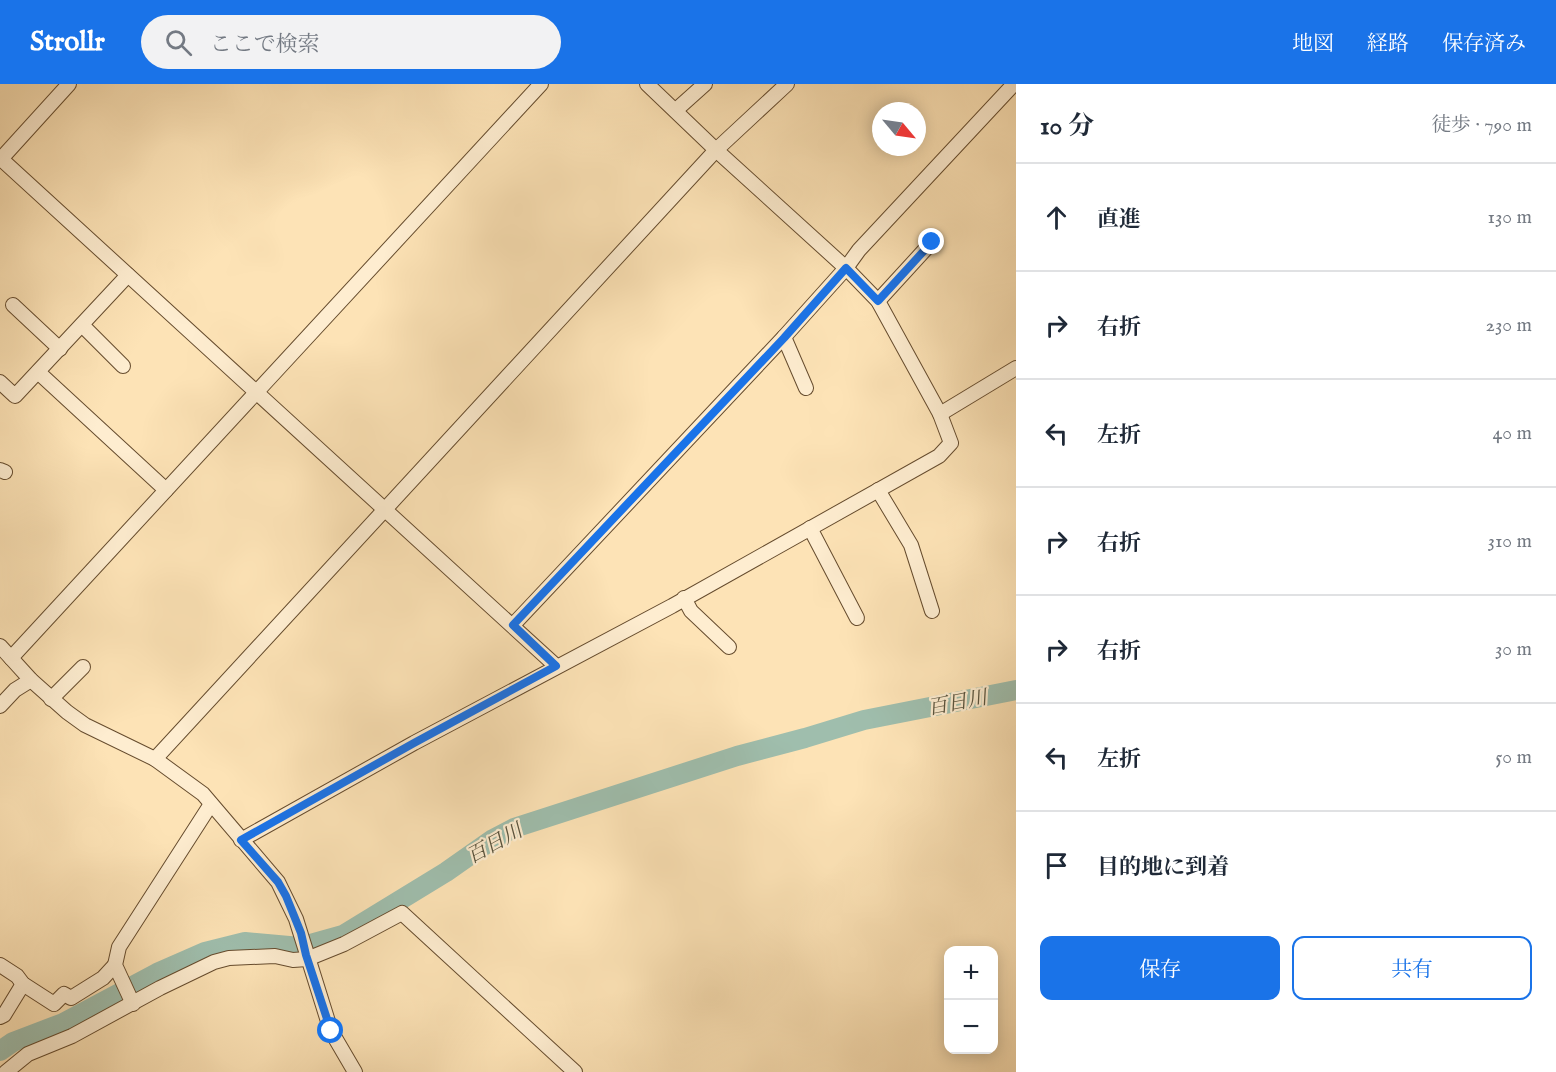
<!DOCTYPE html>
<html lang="ja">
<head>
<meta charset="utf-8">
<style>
	:root { --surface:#fff; --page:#f2f2f3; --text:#1f2937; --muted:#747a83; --line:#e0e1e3; --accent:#1a73e8 }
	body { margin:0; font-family:"IM FELL English","Noto Serif JP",serif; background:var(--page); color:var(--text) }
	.controls { position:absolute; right:18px; bottom:18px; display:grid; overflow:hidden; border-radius:12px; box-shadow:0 3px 15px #0003 }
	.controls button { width:54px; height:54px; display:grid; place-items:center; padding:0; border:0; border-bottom:2px solid var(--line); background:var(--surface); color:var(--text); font:30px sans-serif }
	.compass { position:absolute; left:872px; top:18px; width:54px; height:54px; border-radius:50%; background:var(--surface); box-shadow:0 3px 15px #0003; rotate:119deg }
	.stop { position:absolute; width:18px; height:18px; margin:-14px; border:4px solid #1a73e8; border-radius:50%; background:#fff }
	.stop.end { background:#1a73e8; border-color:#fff; box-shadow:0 2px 6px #0008 }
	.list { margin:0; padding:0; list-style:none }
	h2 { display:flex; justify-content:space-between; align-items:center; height:78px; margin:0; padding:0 24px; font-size:26px }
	h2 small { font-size:20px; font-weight:400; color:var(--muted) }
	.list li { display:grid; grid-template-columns:39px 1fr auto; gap:18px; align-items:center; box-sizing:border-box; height:108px; padding:0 24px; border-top:2px solid var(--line) }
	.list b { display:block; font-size:22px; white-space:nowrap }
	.list em { font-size:20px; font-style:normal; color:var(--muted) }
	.actions { display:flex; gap:12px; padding:18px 24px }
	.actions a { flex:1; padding:14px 0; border:2px solid var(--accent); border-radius:12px; text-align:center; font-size:21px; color:var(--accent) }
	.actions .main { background:var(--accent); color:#fff }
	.icon { flex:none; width:33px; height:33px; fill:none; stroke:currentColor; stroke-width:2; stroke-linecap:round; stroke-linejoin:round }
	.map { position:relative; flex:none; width:1016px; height:988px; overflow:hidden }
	header { display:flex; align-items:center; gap:36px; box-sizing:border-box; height:84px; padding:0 30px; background:var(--accent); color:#fff }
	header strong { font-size:28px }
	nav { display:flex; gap:33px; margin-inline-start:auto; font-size:21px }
	.search { width:420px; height:54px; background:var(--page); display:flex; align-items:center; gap:15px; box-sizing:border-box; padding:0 21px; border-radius:33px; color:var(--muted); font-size:22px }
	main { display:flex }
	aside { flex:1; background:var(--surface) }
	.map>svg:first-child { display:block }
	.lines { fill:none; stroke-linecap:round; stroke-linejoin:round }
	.river { stroke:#9fbead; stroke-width:20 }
	.minor-casing { stroke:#664c2e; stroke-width:16 }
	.minor { stroke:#feedd0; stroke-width:14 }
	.route { stroke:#1a73e8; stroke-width:8 }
	.labels { text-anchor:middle; stroke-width:4.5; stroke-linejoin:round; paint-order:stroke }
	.water-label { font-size:20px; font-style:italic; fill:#59533d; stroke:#feedd0 }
</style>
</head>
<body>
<header>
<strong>Strollr</strong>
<div class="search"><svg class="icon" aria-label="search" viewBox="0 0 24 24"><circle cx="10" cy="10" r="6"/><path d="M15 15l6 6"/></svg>ここで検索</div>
<nav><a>地図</a><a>経路</a><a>保存済み</a></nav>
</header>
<main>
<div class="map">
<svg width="1016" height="988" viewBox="0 0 1016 988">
	<rect width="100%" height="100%" fill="#fde3b6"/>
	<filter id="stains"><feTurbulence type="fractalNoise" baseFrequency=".00333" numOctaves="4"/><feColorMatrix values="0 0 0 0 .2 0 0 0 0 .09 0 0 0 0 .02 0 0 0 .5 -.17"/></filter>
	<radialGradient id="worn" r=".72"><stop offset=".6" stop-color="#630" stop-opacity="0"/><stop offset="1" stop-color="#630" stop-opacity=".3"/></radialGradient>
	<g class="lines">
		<polyline class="river" points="0,967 13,958 63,939 157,889 205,868 245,858 300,863 343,851 446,788 493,755 514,744 737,672 805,654 864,636 1016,606"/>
		<g class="minor-casing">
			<g id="minor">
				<polyline points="676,26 705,0"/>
				<polyline points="0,74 556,582"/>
				<polyline points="0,76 69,0"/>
				<polyline points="878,217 932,158"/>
				<polyline points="13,221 60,265"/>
				<polyline points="82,241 123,282"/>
				<polyline points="784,253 806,304"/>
				<polyline points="38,288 166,406"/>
				<polyline points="0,298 15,312 128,191"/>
				<polyline points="940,330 1016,284"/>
				<polyline points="0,386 5,388"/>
				<polyline points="878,406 911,461 932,527"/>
				<polyline points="810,444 857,534"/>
				<polyline points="684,514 691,527 729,563"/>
				<polyline points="513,541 784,253 846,184 859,166 1014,0"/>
				<polyline points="0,562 31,596 67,628 85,641 155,675 203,710 278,798 296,835 331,947 355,988"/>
				<polyline points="11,574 541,0"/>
				<polyline points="51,615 83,583"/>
				<polyline points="0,622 15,606 31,596"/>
				<polyline points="155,675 716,66 787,0"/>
				<polyline points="241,756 414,659 672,522 939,372 951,359 940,330 878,217 846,184 716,66 647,0"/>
				<polyline points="0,881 17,892 23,900 54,920 64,910 71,914 103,894 115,881"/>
				<polyline points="133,920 115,881 119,863 211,720"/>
				<polyline points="0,933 4,931 23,900"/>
				<polyline points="6,988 28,970 72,952 160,904 214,878 229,874 275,872 293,876 307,875 344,860 402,829 575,988"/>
			</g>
		</g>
		<use href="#minor" class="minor"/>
	</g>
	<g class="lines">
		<polyline class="route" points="331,947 306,871 301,849 286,812 278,798 241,756 414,659 556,582 513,541 784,254 846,184 878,217 932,158"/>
	</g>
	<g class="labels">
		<g class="water-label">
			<text transform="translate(957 618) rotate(-11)" y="7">百日川</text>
			<text transform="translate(494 759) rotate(-29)" y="7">百日川</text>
		</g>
	</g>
	<rect width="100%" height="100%" filter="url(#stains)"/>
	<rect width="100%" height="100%" fill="url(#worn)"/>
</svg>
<div class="controls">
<button>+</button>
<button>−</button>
</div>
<svg class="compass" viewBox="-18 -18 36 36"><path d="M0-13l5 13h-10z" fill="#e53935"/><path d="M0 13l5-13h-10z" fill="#747a83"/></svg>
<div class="stop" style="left:331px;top:947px"></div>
<div class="stop end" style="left:932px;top:158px"></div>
</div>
<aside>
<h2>10 分<small>徒歩 · 790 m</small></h2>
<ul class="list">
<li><svg class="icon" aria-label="ahead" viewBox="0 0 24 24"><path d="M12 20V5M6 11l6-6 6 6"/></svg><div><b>直進</b></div><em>130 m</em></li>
<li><svg class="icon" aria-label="right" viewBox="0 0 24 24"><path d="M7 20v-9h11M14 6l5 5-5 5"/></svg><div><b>右折</b></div><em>230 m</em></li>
<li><svg class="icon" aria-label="left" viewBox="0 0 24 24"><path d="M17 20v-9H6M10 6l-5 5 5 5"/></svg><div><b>左折</b></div><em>40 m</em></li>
<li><svg class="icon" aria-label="right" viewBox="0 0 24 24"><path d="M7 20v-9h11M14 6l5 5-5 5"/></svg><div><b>右折</b></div><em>310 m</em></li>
<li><svg class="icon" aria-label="right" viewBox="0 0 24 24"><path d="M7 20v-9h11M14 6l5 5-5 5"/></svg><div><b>右折</b></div><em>30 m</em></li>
<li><svg class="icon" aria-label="left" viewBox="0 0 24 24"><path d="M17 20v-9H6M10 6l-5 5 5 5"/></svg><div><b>左折</b></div><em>50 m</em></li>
<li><svg class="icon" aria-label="arrive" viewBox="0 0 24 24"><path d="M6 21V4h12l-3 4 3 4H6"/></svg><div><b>目的地に到着</b></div></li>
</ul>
<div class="actions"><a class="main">保存</a><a>共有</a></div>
</aside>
</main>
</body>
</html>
